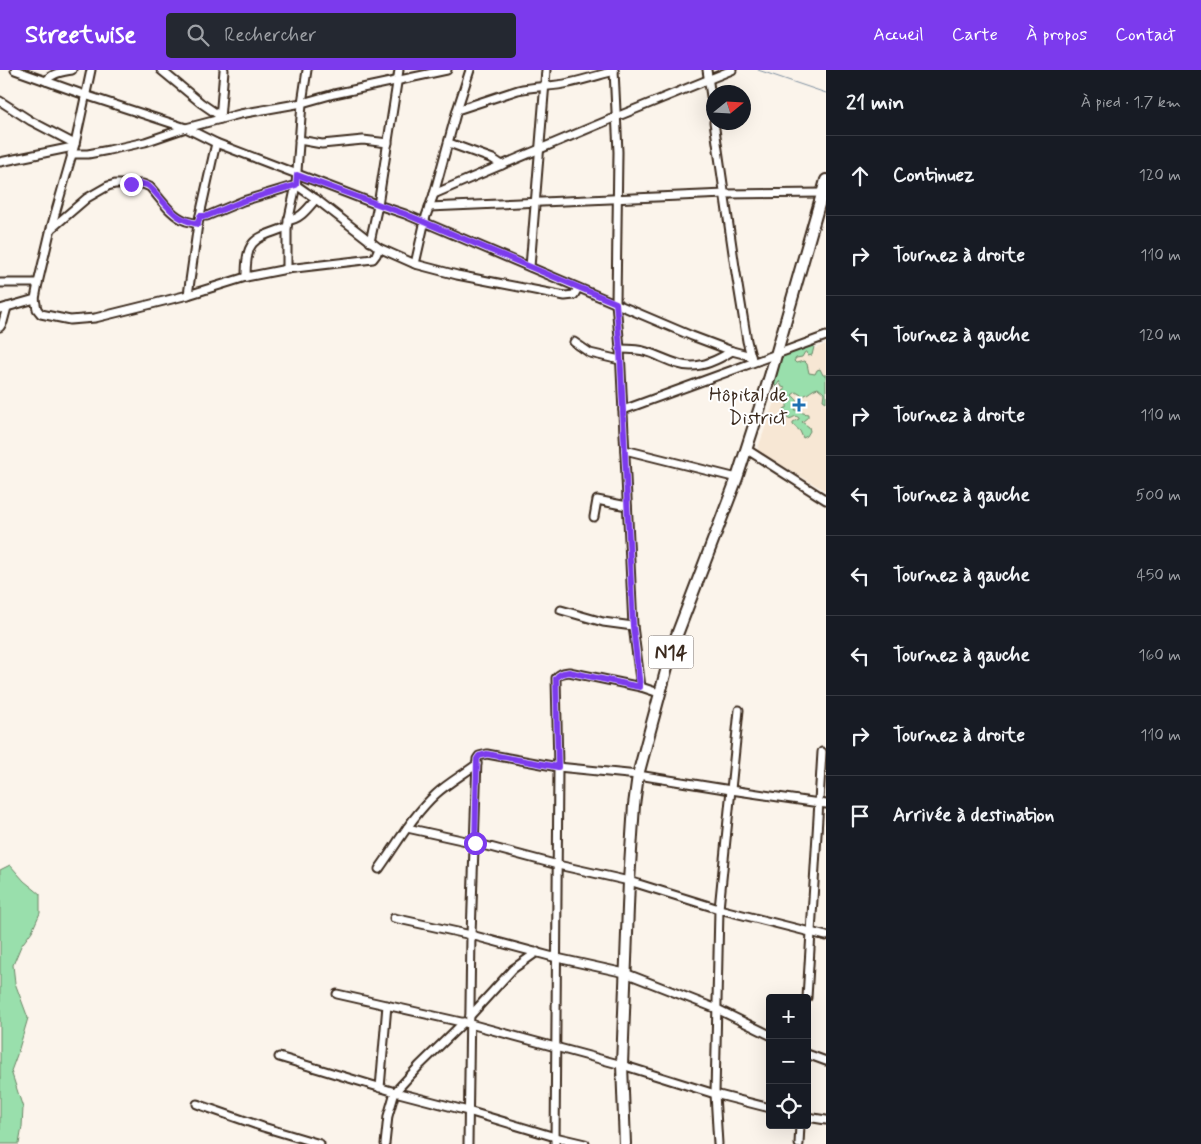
<!DOCTYPE html>
<html lang="fr">
<head>
<meta charset="utf-8">
<style>
	:root { --surface:#171b24; --page:#242831; --text:#f1f3f6; --muted:#9ea1a6; --line:#363941; --accent:#7c3aed }
	body { margin:0; font-family:Mynerve,sans-serif; background:var(--page); color:var(--text) }
	.controls { position:absolute; right:15px; bottom:15px; display:grid; overflow:hidden; border-radius:5px; box-shadow:0 5px 20px #0002 }
	.controls button { width:45px; height:45px; display:grid; place-items:center; padding:0; border:0; border-bottom:1px solid var(--line); background:var(--surface); color:var(--text); font:25px sans-serif }
	.compass { position:absolute; left:706px; top:15px; width:45px; height:45px; border-radius:50%; background:var(--surface); box-shadow:0 5px 20px #0002; rotate:72deg }
	.stop { position:absolute; width:15px; height:15px; margin:-11px; border:4px solid #7c3aed; border-radius:50%; background:#fff }
	.stop.end { background:#7c3aed; border-color:#fff; box-shadow:0 1px 5px #0008 }
	.list { margin:0; padding:0; list-style:none }
	h2 { display:flex; justify-content:space-between; align-items:center; height:65px; margin:0; padding:0 20px; font-size:21px }
	h2 small { font-size:16px; font-weight:400; color:var(--muted) }
	.list li { display:grid; grid-template-columns:32px 1fr auto; gap:15px; align-items:center; box-sizing:border-box; height:80px; padding:0 20px; border-top:1px solid var(--line) }
	.list b { display:block; font-size:19px; white-space:nowrap }
	.list em { font-size:16px; font-style:normal; color:var(--muted) }
	.icon { flex:none; width:28px; height:28px; fill:none; stroke:currentColor; stroke-width:2; stroke-linecap:round; stroke-linejoin:round }
	.map { position:relative; flex:none; width:826px; height:1074px; overflow:hidden }
	header { display:flex; align-items:center; gap:30px; box-sizing:border-box; height:70px; padding:0 25px; background:var(--accent); color:#fff }
	header strong { font-size:24px }
	nav { display:flex; gap:28px; margin-inline-start:auto; font-size:18px }
	.search { width:350px; height:45px; background:var(--page); display:flex; align-items:center; gap:12px; box-sizing:border-box; padding:0 18px; border-radius:5px; color:var(--muted); font-size:19px }
	main { display:flex }
	aside { flex:1; background:var(--surface) }
	.map>svg:first-child { display:block }
	.built { fill:#f7e7d4 }
	.green { fill:#99dfac; stroke:#6a8465 }
	.lines { fill:none; stroke-linecap:round; stroke-linejoin:round }
	.stream { stroke:#8091a1; stroke-width:1 }
	.minor-casing { stroke:#3b2a1e; stroke-width:11 }
	.highway-casing { stroke:#3b2a1e; stroke-width:14 }
	.minor { stroke:#fff; stroke-width:7 }
	.highway { stroke:#fff; stroke-width:10 }
	.route { stroke:#7c3aed; stroke-width:6 }
	.poi-dot { fill:#1f6fb2; stroke:#fff; stroke-width:2 }
	.labels { text-anchor:middle; stroke-width:4; stroke-linejoin:round; paint-order:stroke }
	.shield { fill:#fff; stroke:#766a62; stroke-width:1 }
	.shield-label { font-size:19px; font-weight:bold; fill:#3b2a1e }
	.poi-label { font-size:20px; fill:#3b2a1e; stroke:#fff; text-anchor:end }
</style>
</head>
<body>
<header>
<strong>Streetwise</strong>
<div class="search"><svg class="icon" aria-label="search" viewBox="0 0 24 24"><circle cx="10" cy="10" r="6"/><path d="M15 15l6 6"/></svg>Rechercher</div>
<nav><a>Accueil</a><a>Carte</a><a>À propos</a><a>Contact</a></nav>
</header>
<main>
<div class="map">
<svg width="826" height="1074" viewBox="0 0 826 1074">
	<rect width="100%" height="100%" fill="#fbf4eb"/>
	<filter id="ink" filterUnits="userSpaceOnUse"><feTurbulence type="fractalNoise" baseFrequency=".02" numOctaves="2"/><feDisplacementMap in="SourceGraphic" scale="10" xChannelSelector="R" yChannelSelector="G"/><feConvolveMatrix kernelMatrix="1 2 1 2 8 2 1 2 1" color-interpolation-filters="sRGB"/></filter>
	<g filter="url(#ink)">
		<polygon class="built" points="826,274 826,421 757,381 789,289"/>
		<g class="green">
			<path d="M814,273V277L812,285L808,286L807,282H805L802,287L796,288L794,291L796,293L804,291L807,294L809,303L815,304L817,300L820,299L823,305H826V332L823,330L824,323L818,318C812,319 809,324 803,326L796,322L792,325C797,330 801,332 795,340H799L803,343L808,344V347L802,352L809,357L810,361L807,366L803,368L800,361L793,355V352L799,349V348L796,346L792,348L788,349L784,340L785,338H787C788,335 785,332 785,328L782,324L783,321L785,320V318L782,317L779,311L777,316L772,314L774,287Z"/>
			<polygon points="10,795 24,811 40,824 40,843 32,861 21,876 13,895 15,913 28,948 18,982 11,1001 23,1038 22,1057 19,1074 0,1074 0,800"/>
		</g>
		<g class="lines">
			<polyline class="stream" points="758,0 826,23"/>
			<g class="minor-casing">
				<g id="minor">
					<polyline points="15,0 85,25 186,58 216,73 378,135 405,144 692,266 732,281 751,286 753,292"/>
					<polyline points="91,0 75,74 51,158 38,213 35,229 37,239 41,244 70,250 95,248 188,225 246,207 287,199 373,189 376,185 379,178"/>
					<polyline points="161,0 201,33 220,46"/>
					<polyline points="614,0 618,82 616,233 620,279 633,556 641,617"/>
					<polyline points="707,0 714,46"/>
					<path d="M46,11C52,3 62,2 72,0"/>
					<polyline points="0,31 31,51 75,74"/>
					<path d="M457,40L518,20C535,16 552,17 569,13C584,10 599,5 614,1"/>
					<polyline points="220,49 224,0"/>
					<polyline points="714,52 735,197 747,271 751,286"/>
					<polyline points="299,70 322,74 363,70 388,73"/>
					<polyline points="449,73 493,89 502,95"/>
					<polyline points="71,84 88,84 109,80 145,72 186,58 240,44 302,33 334,24 447,0"/>
					<polyline points="0,92 73,77"/>
					<polyline points="434,124 478,105 616,47 732,0"/>
					<polyline points="429,137 725,124 823,123"/>
					<polyline points="200,146 207,146 243,131 296,115 316,129 379,178 415,194 457,205 565,226 574,225 578,218"/>
					<path d="M288,150C300,150 309,137 316,129"/>
					<path d="M52,158L87,128L108,116L115,114H143L150,117C160,128 171,146 186,151C190,152 194,153 198,154"/>
					<polyline points="370,172 378,135 399,0"/>
					<polyline points="415,194 426,146 434,124 457,40 470,0"/>
					<polyline points="530,197 546,0"/>
					<polyline points="287,199 287,157 296,115 302,33 307,0"/>
					<path d="M246,207C246,168 254,169 287,157"/>
					<polyline points="0,213 38,213"/>
					<polyline points="188,225 198,154 216,73"/>
					<polyline points="0,239 35,229"/>
					<polyline points="0,257 3,252 7,237"/>
					<polyline points="574,272 590,283 620,290"/>
					<path d="M620,279C629,279 638,279 647,282C661,286 678,297 692,296C705,296 721,288 732,281"/>
					<polyline points="623,340 826,266"/>
					<polyline points="746,379 826,430"/>
					<polyline points="625,380 737,408"/>
					<polyline points="594,447 597,430 627,436"/>
					<polyline points="561,540 603,552 633,556"/>
					<polyline points="407,758 475,773 558,795 629,811 719,839 826,866"/>
					<path d="M379,799C397,774 413,745 436,724C448,713 464,704 477,694"/>
					<polyline points="394,848 471,865 557,888 625,903 717,939 770,965"/>
					<polyline points="337,924 470,954 622,995 715,1024 770,1038"/>
					<polyline points="807,928 822,682"/>
					<polyline points="470,946 513,899 537,882"/>
					<polyline points="807,984 826,991"/>
					<polyline points="279,987 395,1022 468,1041 555,1067 585,1074"/>
					<polyline points="380,1018 387,935"/>
					<polyline points="197,1034 263,1057 320,1074"/>
					<polyline points="807,1047 826,1050"/>
					<polyline points="385,1074 388,1046 395,1022 419,996 464,952"/>
					<polyline points="468,1074 471,865 477,689 479,686 487,684 558,697 638,705 731,720 826,734"/>
					<path d="M555,1074L558,697L556,608C560,603 563,603 569,602L641,617L659,623"/>
					<polyline points="718,1074 715,1024 719,839 739,640"/>
					<polyline points="799,1074 800,1055"/>
				</g>
			</g>
			<g class="highway-casing">
				<polyline id="highway" points="625,1074 622,995 629,811 634,735 638,705 673,575 737,408 770,306 826,110"/>
			</g>
			<use href="#minor" class="minor"/>
			<use href="#highway" class="highway"/>
		</g>
	</g>
	<g class="lines" filter="url(#ink)">
		<path class="route" d="M131,114C136,114 142,113 147,115C152,118 155,123 159,127C173,143 177,149 198,154L200,146H207L243,131L296,115L297,105L405,144L616,233L620,279L633,556L640,617L569,602C563,603 560,603 556,608L558,697L487,684L479,686L477,689L475,773"/>
	</g>
	<path class="poi-dot" d="M796.5 327.5h5v5h5v5h-5v5h-5v-5h-5v-5h5z"/>
	<g class="labels">
		<rect class="shield" x="648.5" y="565.5" width="45" height="33" rx="4"/>
		<g class="shield-label">
			<text x="671" y="589">N14</text>
		</g>
		<g class="poi-label">
			<text x="788" y="331">Hôpital de<tspan x="788" dy="23">District</tspan></text>
		</g>
	</g>
</svg>
<div class="controls">
<button>+</button>
<button>−</button>
<button><svg class="icon" aria-label="locate" viewBox="0 0 24 24"><circle cx="12" cy="12" r="6"/><path d="M12 2v4M12 18v4M2 12h4M18 12h4"/></svg></button>
</div>
<svg class="compass" viewBox="-18 -18 36 36"><path d="M0-13l5 13h-10z" fill="#e53935"/><path d="M0 13l5-13h-10z" fill="#9ea1a6"/></svg>
<div class="stop" style="left:475px;top:773px"></div>
<div class="stop end" style="left:131px;top:114px"></div>
</div>
<aside>
<h2>21 min<small>À pied · 1.7 km</small></h2>
<ul class="list">
<li><svg class="icon" aria-label="ahead" viewBox="0 0 24 24"><path d="M12 20V5M6 11l6-6 6 6"/></svg><div><b>Continuez</b></div><em>120 m</em></li>
<li><svg class="icon" aria-label="right" viewBox="0 0 24 24"><path d="M7 20v-9h11M14 6l5 5-5 5"/></svg><div><b>Tournez à droite</b></div><em>110 m</em></li>
<li><svg class="icon" aria-label="left" viewBox="0 0 24 24"><path d="M17 20v-9H6M10 6l-5 5 5 5"/></svg><div><b>Tournez à gauche</b></div><em>120 m</em></li>
<li><svg class="icon" aria-label="right" viewBox="0 0 24 24"><path d="M7 20v-9h11M14 6l5 5-5 5"/></svg><div><b>Tournez à droite</b></div><em>110 m</em></li>
<li><svg class="icon" aria-label="left" viewBox="0 0 24 24"><path d="M17 20v-9H6M10 6l-5 5 5 5"/></svg><div><b>Tournez à gauche</b></div><em>500 m</em></li>
<li><svg class="icon" aria-label="left" viewBox="0 0 24 24"><path d="M17 20v-9H6M10 6l-5 5 5 5"/></svg><div><b>Tournez à gauche</b></div><em>450 m</em></li>
<li><svg class="icon" aria-label="left" viewBox="0 0 24 24"><path d="M17 20v-9H6M10 6l-5 5 5 5"/></svg><div><b>Tournez à gauche</b></div><em>160 m</em></li>
<li><svg class="icon" aria-label="right" viewBox="0 0 24 24"><path d="M7 20v-9h11M14 6l5 5-5 5"/></svg><div><b>Tournez à droite</b></div><em>110 m</em></li>
<li><svg class="icon" aria-label="arrive" viewBox="0 0 24 24"><path d="M6 21V4h12l-3 4 3 4H6"/></svg><div><b>Arrivée à destination</b></div></li>
</ul>
</aside>
</main>
</body>
</html>
